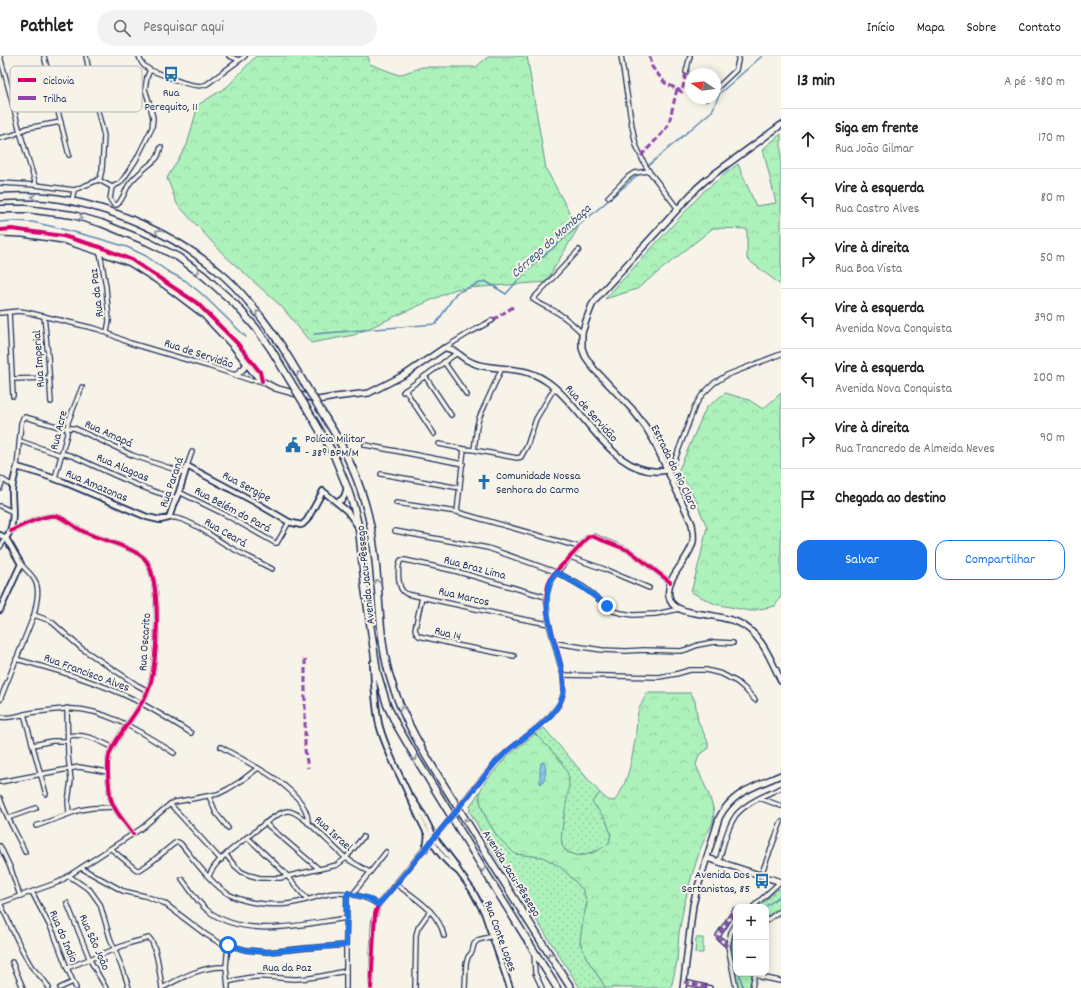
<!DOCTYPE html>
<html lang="pt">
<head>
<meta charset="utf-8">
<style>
	:root { --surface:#fff; --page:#f2f2f2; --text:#222; --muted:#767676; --line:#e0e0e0; --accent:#1a73e8 }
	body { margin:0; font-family:Dekko,sans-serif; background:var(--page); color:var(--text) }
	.controls { position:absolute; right:12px; bottom:12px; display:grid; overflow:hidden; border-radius:8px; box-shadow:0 2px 10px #0003 }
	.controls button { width:36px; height:36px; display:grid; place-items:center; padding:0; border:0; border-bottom:1px solid var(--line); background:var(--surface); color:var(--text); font:20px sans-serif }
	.compass { position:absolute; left:685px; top:12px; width:36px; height:36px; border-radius:50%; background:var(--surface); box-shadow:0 2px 10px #0003; rotate:283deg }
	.stop { position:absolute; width:12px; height:12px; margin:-9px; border:3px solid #1a73e8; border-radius:50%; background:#fff }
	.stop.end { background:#1a73e8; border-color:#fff; box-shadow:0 1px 4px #0008 }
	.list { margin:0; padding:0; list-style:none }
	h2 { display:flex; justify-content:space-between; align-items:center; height:52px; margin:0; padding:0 16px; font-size:17px }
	h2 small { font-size:13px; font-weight:400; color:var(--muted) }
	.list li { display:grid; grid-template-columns:26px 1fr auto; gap:12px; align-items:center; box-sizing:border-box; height:60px; padding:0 16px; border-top:1px solid var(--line) }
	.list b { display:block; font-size:15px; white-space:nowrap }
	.list p { margin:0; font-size:13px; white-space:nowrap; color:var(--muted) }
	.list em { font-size:13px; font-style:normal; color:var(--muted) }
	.actions { display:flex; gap:8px; padding:12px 16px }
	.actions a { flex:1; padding:9px 0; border:1px solid var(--accent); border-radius:12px; text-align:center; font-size:14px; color:var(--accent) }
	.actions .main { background:var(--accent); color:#fff }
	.icon { flex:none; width:22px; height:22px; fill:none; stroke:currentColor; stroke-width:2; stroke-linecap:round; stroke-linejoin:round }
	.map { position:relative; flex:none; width:781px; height:932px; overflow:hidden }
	header { display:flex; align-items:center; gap:24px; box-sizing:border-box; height:56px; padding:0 20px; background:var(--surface); border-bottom:1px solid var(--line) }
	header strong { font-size:19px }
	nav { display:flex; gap:22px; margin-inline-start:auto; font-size:14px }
	.search { width:280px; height:36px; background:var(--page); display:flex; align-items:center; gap:10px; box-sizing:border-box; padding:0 14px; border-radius:22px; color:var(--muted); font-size:15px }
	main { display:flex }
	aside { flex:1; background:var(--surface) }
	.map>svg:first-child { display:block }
	.grass { fill:url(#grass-dots); stroke:#64908c }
	.forest { fill:url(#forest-crowns); stroke:#64908c }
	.garden { fill:#adf1bb; stroke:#64908c }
	.water { fill:url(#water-waves); stroke:#5e8ab2 }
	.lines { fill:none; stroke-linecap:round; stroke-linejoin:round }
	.stream { stroke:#5e8ab2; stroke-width:1.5 }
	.minor-casing { stroke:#1b2f5e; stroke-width:6 }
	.tertiary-casing { stroke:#1b2f5e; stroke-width:8 }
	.secondary-casing { stroke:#1b2f5e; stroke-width:8 }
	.trunk-casing { stroke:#1b2f5e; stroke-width:9 }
	.minor { stroke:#f7f3e8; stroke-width:3.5 }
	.tertiary { stroke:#f7f3e8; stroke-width:4.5 }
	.secondary { stroke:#f7f3e8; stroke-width:5 }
	.trunk { stroke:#f7f3e8; stroke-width:6 }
	.minor-bridge-casing { stroke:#1b2f5e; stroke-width:6; stroke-linecap:butt }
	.trunk-bridge-casing { stroke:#1b2f5e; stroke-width:9; stroke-linecap:butt }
	.minor-bridge { stroke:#f7f3e8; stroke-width:3.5 }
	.trunk-bridge { stroke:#f7f3e8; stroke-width:6 }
	.quiet { stroke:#8e44ad; stroke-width:3; stroke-dasharray:6 3; stroke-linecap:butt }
	.cycleway-casing { stroke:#f7f3e8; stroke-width:6 }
	.cycleway { stroke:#d6006c; stroke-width:4 }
	.oneway { stroke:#8991a3 }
	.route { stroke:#1a73e8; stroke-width:5 }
	.labels { text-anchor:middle; stroke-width:4; stroke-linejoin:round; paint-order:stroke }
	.poi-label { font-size:12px; fill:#1b2f5e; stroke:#f7f3e8; text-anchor:start }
	.street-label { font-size:12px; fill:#1b2f5e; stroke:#f7f3e8 }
	.water-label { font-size:13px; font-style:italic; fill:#375581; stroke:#f7f3e8 }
	.key { fill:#f7f3e8; stroke:#b5b8bf; stroke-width:1 }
	.key-label { font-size:11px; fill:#1b2f5e }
</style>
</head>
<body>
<header>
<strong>Pathlet</strong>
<div class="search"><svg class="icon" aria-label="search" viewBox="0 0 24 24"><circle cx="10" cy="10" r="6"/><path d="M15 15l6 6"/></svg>Pesquisar aqui</div>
<nav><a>Início</a><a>Mapa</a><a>Sobre</a><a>Contato</a></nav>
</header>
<main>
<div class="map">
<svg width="781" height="932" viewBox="0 0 781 932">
	<defs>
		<pattern id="grass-dots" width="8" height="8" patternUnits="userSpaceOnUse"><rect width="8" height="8" fill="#adf1bb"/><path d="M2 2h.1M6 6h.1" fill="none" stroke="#94cfa3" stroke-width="1.8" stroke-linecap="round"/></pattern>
		<pattern id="forest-crowns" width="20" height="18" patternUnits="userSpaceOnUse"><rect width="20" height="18" fill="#adf1bb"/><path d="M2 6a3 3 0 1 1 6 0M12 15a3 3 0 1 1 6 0" fill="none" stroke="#94cfa3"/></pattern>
		<pattern id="water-waves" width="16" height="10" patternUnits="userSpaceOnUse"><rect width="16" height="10" fill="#8ac7ea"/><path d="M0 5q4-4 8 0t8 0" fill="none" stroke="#76abcb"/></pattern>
	</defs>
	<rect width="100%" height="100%" fill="#f7f3e8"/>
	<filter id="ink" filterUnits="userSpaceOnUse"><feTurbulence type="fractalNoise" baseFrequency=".025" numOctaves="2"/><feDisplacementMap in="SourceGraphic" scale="8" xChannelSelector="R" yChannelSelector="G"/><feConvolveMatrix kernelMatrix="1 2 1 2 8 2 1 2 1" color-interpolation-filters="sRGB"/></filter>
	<g filter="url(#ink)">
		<g class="grass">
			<polygon points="544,672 600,737 592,746 606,764 611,778 609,787 600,794 577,800 568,796 562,790 561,780 564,761 556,699 535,678"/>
			<polygon points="480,735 480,745 485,760 497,780 515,798 543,801 559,810 570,820 583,834 587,847 583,864 580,887 587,903 606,932 580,932 489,790 470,756 470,750"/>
			<polygon points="778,833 781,833 781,852 766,863 766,851 758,851"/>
			<path d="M736,872V917H752L753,922L750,932H738C735,912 726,891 736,872Z"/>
		</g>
		<g class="forest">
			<polygon points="256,0 368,0 370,8 399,19 422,11 476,11 489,0 527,0 546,113 578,172 546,226 456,233 354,279 311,287 282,251 224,199 177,148 167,122 187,89 198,49 228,30"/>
			<polygon points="781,78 781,229 747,203 747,173 713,172 637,233 605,243 704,135 738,108 756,150 776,147 763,93"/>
			<polygon points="725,337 749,344 763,353 781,337 781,540 775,550 750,555 715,548 691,536 700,503 707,471 689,430 677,418 706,352"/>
			<path d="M647,637H691L695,645L698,665L708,686V693L699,699L696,709L709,739L714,755L713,766L701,791L692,819L684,849L679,877L677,906L671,932H606L587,903L580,886L583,864L587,847L583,834L570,820L559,810L543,801L515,798L497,780L485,760L480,745V735L485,726L508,699L535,678C546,689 568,708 569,724C570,739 557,781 563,791C565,795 569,797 573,798C585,803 600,794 609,787L611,778L606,764L592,746L600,737L608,744L614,745C628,731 634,694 636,675C637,669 636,663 638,657C638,653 645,642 647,637Z"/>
		</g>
		<polygon class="garden" points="696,882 703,882 703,897 695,897"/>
		<path class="water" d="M544,706C547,712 546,722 541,728L540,727V713L541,707Z"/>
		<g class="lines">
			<g class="stream">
				<polyline points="642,115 712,55 720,37 762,0"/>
				<polyline points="0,166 12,165 32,166 50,170 97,182 127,191 146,200 167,215 186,225 203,239 246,281"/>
				<polyline points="314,278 436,268 456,237 485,225 506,238 527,214 639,118"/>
				<polyline points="765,851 781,839"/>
				<polyline points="736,879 733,891 736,905"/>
				<polyline points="739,917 743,932"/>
			</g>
			<g class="minor-casing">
				<g id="minor">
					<polyline points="0,0 20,76 36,129"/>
					<polyline points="44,0 69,99"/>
					<path d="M139,0C141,8 144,10 150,14C163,18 195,35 207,28L245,0"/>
					<polyline points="229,0 239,4"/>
					<polyline points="621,0 632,70 636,89 644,107 649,115 678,153"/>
					<polyline points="686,16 690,0"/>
					<polyline points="715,34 736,14 739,0"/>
					<polyline points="706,43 707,42"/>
					<polyline points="0,82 13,79 27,72 61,66"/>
					<polyline points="99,124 112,131 120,127 124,122 136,104 152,72 153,62 150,49 145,33 147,21 150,14"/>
					<polyline points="0,127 36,129 74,134 96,125 100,122 102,114 104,80 95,44 86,0"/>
					<path d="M112,131L110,143L113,148L117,149C123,144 125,134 130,127C137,118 147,111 156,103L158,100L161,91"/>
					<polyline points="608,141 628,121 634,117 649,115"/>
					<polyline points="72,145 74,134"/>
					<path d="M579,194L533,243C540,249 550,252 558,257C567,263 575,270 582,277"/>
					<polyline points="100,196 106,231 109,265 107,276"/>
					<polyline points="9,256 13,340"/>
					<path d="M0,257L19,255L26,256L97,273C109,277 119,283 130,287L208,310L250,324L262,325"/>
					<polyline points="44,260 48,300 51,346"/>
					<polyline points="446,291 469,277 493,264"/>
					<polyline points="444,306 467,339"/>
					<polyline points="425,320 451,359"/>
					<polyline points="12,323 49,322"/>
					<polyline points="405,334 434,378"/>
					<polyline points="403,336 457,297"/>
					<path d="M20,385L58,398H65L72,400C107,415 140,433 176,442"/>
					<polyline points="439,388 464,393"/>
					<polyline points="365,389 463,408"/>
					<polyline points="474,394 477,370 479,362 502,312"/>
					<polyline points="187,410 192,396"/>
					<polyline points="17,411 21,367 23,362 25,361 63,372 74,372 132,399 155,407 185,417"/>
					<polyline points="667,414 671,411 674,406 695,350 702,339 714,327 727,319 781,298"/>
					<polyline points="381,418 460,432"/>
					<polyline points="0,422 13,430"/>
					<polyline points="55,422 67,378 68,366 82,331"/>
					<polyline points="0,432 3,424"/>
					<polyline points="179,436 224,458 275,487 277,487 289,466"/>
					<polyline points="396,447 457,456 579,491"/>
					<polyline points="0,450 13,456"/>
					<polyline points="457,456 464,393 474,394 517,402 521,401 527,390 536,363 555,331"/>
					<path d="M169,462C187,460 212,481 228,490C242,498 257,505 272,513"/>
					<path d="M11,475C21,470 44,458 56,460C64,462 71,468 77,472C84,476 92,480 100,482C111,486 135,493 144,502C163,522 158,611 148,635C141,651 129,665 120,679C116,686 111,692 109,700C106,712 109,727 110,740C113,754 125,766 133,778"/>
					<polyline points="395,475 488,492 556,516 578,528 585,532 607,550 613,555 621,557 633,559 656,558 679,553"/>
					<polyline points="0,491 6,482"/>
					<polyline points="570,501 604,513 649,532"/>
					<polyline points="422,541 415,573 417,578 419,580 461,590 514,600"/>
					<path d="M546,541L455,515L405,504H401C397,510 398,528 402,534C403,536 405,537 407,538L522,563L549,568"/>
					<polyline points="34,559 48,564 53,567 81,592 137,629 148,635"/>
					<polyline points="555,587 602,594 626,595 644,594 681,595 688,593 698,589 714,586 733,587"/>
					<path d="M16,603C55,614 96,625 133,643C153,653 172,665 191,677"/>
					<polyline points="563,619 659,621 676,618 690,614 706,614 722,618 737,626 744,632 755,644"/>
					<path d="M0,644L34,559C36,548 41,533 34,523C31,518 25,513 21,508"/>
					<polyline points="67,652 68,699 71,724 68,746 69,757"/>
					<polyline points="24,658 46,738"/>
					<path d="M0,661C12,663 19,659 30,657C41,655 53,654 64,653C101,649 144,678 174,697"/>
					<path d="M68,680C84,677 98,684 112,691"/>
					<polyline points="33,689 52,685 68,685"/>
					<polyline points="221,691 258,712"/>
					<polyline points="0,726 79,711 108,716"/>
					<polyline points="470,737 496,706 510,693 539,670 550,660 559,649 562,642 564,634 563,619 549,568 546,541 551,523 588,481 593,480 630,495 670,526"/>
					<polyline points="209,740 216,757 228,772"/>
					<path d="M0,742C6,761 17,778 25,796"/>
					<polyline points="760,742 781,750"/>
					<polyline points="170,748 221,804"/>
					<polyline points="8,762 36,752"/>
					<polyline points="265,767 319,813"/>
					<polyline points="36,770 80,754 92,752 114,751"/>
					<polyline points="247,781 283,815 307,843"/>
					<polyline points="0,790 11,813 20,840"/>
					<path d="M111,793L133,811C135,813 136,814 138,814C144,814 169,791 175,787L178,786L181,788C194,804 212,829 230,839C246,847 269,850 287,848C314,845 329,831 359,840C366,842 372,844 378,849"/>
					<polyline points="226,799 235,810 242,816 249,819 260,822 280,822 337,809 346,802 363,781"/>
					<path d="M719,806C723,790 727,772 736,759C746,747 767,738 781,732"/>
					<polyline points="81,812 123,835 145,840 164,847 205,878 218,886 228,889 246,894 268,896 307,892 346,889"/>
					<polyline points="761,819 781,766"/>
					<polyline points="69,820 90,834 100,848 110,882 124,917 129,932"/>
					<path d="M209,820C215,804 236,790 249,780C258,773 277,756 287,755C300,753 334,793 346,802C353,807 362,811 369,816"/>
					<path d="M182,823C189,832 198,847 207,854C244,884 304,868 347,862"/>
					<path d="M396,828C415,842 439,856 444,880"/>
					<polyline points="32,836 54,878 67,912 76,932"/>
					<polyline points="353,838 386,796"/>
					<path d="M0,847L59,826L142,772L170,748L175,746L218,738L228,733L241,725L258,712C276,722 309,744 308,767"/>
					<path d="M0,847C10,868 19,890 31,910C37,918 44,922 49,932"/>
					<polyline points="67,847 90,904 106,932"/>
					<polyline points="753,851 781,825"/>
					<polyline points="766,865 781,854"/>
					<polyline points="736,868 731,876 728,890 736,932"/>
					<polyline points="228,889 226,911 228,932"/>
					<polyline points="728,890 719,882 718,880 735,854"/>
					<polyline points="534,897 535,917 542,932"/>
					<polyline points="12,906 23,932"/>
					<path d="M67,912L130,887L149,882C157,888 160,921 162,932"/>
					<polyline points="755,917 761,921 780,925"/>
					<path d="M228,926C240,923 252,920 265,921C275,921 286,923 296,923C313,923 330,918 346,915"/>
					<polyline points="684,926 710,932"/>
					<polyline points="60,932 73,926"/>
					<path d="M162,932C183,921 202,910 226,911"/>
					<polyline points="346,932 346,889 347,837"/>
					<polyline points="371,932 374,864 378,849 426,791"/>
					<polyline points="415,932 416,879 418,872 430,855"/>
					<polyline points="465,932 466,908 468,901 472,896 474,888 478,884 493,880"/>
					<polyline points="752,932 755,917"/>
				</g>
			</g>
			<g class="tertiary-casing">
				<g id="tertiary">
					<path d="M337,446C345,443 345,439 347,431"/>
					<polyline points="0,479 6,482"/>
					<path d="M6,482C16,468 12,452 12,436C12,428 15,419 17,411L41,418L64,426L114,447L147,461L160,464L169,462L174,447L179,436L187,410L255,446L289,466L301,469L303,468L307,464L323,435L347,455L357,469"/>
					<polyline points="0,554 21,508 6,482"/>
					<path d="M373,607C374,628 375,648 379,668C385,692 397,713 407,735C420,763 433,798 459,816"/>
					<polyline points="411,741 423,759 434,781 454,807 459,816 472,834 484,856 510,932"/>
					<polyline points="425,793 427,787 428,778"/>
				</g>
			</g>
			<g class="secondary-casing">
				<g id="secondary">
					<path d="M781,69L706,124L697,132L600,238L592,249L587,262L582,277V292L585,300L594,313L632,353L645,370L654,385L692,468C693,474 694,480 693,486C689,505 665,521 669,540C670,546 673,550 678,552C683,555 689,556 695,557C709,559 724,561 737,566C760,575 771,604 781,625"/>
					<path d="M0,177L23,178L63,184L100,196L130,207L166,230L203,258L234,291L253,316L262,325L275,332L318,344L335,341L369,337L406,318L444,292C452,291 460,300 467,304C471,306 475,308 479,309C500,314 524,311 543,323C584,347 612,426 667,414"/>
					<polyline points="236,319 243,313 247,308"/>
					<polyline points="707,802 781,826"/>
					<path d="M683,932L693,849L696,837L719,762C732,736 756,730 781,719"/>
				</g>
			</g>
			<g class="trunk-casing">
				<g id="trunk">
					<path d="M0,141C15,140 31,140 46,141C108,148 178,179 225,221C247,241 264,264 281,289"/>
					<polyline points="0,153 26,153 73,159 101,167 148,186 178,201 204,220 235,248 256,272 271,293"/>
					<polyline points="309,356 333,397 347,431 354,452 359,473 365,532 377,616 387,649 396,668 417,704 500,840 557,932"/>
					<path d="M326,363C351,402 369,447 374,493C380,534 378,578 389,618C404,671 437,717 465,763C500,820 535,876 571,932"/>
				</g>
			</g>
			<use href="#minor" class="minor"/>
			<use href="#tertiary" class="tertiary"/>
			<use href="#secondary" class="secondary"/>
			<use href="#trunk" class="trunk"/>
			<g class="minor-bridge-casing">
				<polyline id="minor-bridge" points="440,775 470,737"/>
			</g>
			<g class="trunk-bridge-casing">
				<g id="trunk-bridge">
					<polyline points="281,289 326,363"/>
					<polyline points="271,293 309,356"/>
				</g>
			</g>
			<use href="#minor-bridge" class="minor-bridge"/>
			<use href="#trunk-bridge" class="trunk-bridge"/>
			<g class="quiet">
				<polyline points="677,33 682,36 686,16"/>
				<polyline points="641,100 665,74 669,67 677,33 665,27 652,11 650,0"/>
				<polyline points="493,264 513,251"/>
				<polyline points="305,603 305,694 308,712"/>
				<polyline points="728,890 719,882 718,880 735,854"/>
				<polyline points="684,926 710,932"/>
			</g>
			<g class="cycleway-casing">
				<g id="cycleway">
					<polyline points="0,174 12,173 63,180 100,191 132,204 197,247 238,288 260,316 262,325"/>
					<path d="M11,475C21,470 44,458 56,460C64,462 71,468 77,472C84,476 92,480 100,482C111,486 135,493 144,502C163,522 158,611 148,635C141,651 129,665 120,679C116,686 111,692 109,700C106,712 109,727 110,740C113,754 125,766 133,778"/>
					<path d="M371,932L375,858L378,849L393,832L496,706C505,697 514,689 524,682C536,672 551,663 559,649C578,617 534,563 550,524C554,515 564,508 570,501C576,495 582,488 588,481L591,480L630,495L670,526"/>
				</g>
			</g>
			<use href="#cycleway" class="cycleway"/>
		</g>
		<defs><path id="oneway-chevron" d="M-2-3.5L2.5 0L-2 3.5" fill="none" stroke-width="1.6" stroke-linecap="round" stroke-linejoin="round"/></defs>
		<g class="oneway">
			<use href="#oneway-chevron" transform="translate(34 141) rotate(-179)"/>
			<use href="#oneway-chevron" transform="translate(80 161) rotate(16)"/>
			<use href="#oneway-chevron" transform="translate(158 176) rotate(-152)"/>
			<use href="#oneway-chevron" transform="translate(197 215) rotate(36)"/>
			<use href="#oneway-chevron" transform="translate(258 257) rotate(-129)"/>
			<use href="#oneway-chevron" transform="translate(299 318) rotate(-121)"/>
			<use href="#oneway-chevron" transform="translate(377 526) rotate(-95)"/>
			<use href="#oneway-chevron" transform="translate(402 653) rotate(-112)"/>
			<use href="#oneway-chevron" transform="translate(415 702) rotate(60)"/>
			<use href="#oneway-chevron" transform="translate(466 765) rotate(-122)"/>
			<use href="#oneway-chevron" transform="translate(483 813) rotate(59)"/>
			<use href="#oneway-chevron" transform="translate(550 899) rotate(-123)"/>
		</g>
	</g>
	<g class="lines" filter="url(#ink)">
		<path class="route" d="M228,889L246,894L268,896L307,892L346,889L347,837L368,842L378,849L393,832L496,706C505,697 514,689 524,682C536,672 551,663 559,648C567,635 563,621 560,607C553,580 537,541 556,516C576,526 590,536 607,550"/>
	</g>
	<defs>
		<g id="bus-bare" transform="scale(1.2)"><path d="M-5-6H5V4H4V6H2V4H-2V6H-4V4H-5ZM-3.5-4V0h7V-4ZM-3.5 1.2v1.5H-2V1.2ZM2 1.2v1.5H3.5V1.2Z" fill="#1f6fb2" stroke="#f7f3e8" stroke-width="2.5" paint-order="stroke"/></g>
		<g id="civic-bare" transform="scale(1.2)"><path d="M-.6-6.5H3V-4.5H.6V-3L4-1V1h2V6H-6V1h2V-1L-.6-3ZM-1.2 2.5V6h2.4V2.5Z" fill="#1f6fb2" stroke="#f7f3e8" stroke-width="2.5" paint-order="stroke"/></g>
		<g id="church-bare" transform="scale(1.2)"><path d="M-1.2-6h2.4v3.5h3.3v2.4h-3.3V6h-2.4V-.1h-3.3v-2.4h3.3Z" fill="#1f6fb2" stroke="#f7f3e8" stroke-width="2.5" paint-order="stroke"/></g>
	</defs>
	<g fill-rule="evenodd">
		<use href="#bus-bare" x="171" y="18"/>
		<use href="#civic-bare" x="293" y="389"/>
		<use href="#church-bare" x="484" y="426"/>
		<use href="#bus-bare" x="762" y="825"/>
	</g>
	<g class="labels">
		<g class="poi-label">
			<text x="171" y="40" text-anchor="middle">Rua<tspan x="171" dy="14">Perequito, 11</tspan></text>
			<text x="305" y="386">Polícia Militar<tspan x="305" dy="14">- 38º BPM/M</tspan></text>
			<text x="496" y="423">Comunidade Nossa<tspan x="496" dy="14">Senhora do Carmo</tspan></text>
			<text x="750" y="822" text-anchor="end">Avenida Dos<tspan x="750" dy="14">Sertanistas, 85</tspan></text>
		</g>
		<g class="street-label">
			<text transform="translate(96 237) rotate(-97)" y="4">Rua da Paz</text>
			<text transform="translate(199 297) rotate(18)" y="4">Rua de Servidão</text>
			<text transform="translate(38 303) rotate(-94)" y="4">Rua Imperial</text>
			<text transform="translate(592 357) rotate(48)" y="4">Rua de Servidão</text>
			<text transform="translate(58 374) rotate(-76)" y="4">Rua Acre</text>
			<text transform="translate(109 377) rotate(24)" y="4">Rua Amapá</text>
			<text transform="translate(123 411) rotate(23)" y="4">Rua Alagoas</text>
			<text transform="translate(675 411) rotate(64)" y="4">Estrada do Rio Claro</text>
			<text transform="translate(171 426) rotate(-71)" y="4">Rua Paraná</text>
			<text transform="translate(97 429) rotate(23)" y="4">Rua Amazonas</text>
			<text transform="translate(247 430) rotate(28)" y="4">Rua Sergipe</text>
			<text transform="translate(233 453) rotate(28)" y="4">Rua Belém do Pará</text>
			<text transform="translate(226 476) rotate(30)" y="4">Rua Ceará</text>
			<text transform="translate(475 511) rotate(15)" y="4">Rua Braz Lima</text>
			<text transform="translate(365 519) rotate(-96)" y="4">Avenida Jacu-Pêssego</text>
			<text transform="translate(464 540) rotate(13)" y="4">Rua Marcos</text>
			<text transform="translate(448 577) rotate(14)" y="4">Rua 14</text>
			<text transform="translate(144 586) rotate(-86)" y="4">Rua Oscarito</text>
			<text transform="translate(87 616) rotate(20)" y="4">Rua Francisco Alves</text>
			<text transform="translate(334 777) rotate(42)" y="4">Rua Israel</text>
			<text transform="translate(512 817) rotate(58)" y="4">Avenida Jacu-Pêssego</text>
			<text transform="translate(64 880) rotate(67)" y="4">Rua do Indio</text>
			<text transform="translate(501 880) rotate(70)" y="4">Rua Conte Lopes</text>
			<text transform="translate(95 886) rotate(66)" y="4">Rua São João</text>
			<text x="287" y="915">Rua da Paz</text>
		</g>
		<g class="water-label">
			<text transform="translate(550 184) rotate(-42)" y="5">Córrego do Mombaça</text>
		</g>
	</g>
	<rect x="10" y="10" width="132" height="46" rx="6" class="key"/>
	<rect x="18" y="22" width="18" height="4" fill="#d6006c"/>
	<rect x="18" y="40" width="18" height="4" fill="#8e44ad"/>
	<g class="key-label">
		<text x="43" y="28">Ciclovia</text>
		<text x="43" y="46">Trilha</text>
	</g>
</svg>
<div class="controls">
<button>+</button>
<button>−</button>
</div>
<svg class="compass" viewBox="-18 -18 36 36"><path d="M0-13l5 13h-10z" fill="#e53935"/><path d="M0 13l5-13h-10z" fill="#767676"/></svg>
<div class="stop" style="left:228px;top:889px"></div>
<div class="stop end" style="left:607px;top:550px"></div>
</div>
<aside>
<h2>13 min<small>A pé · 980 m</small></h2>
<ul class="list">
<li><svg class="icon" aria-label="ahead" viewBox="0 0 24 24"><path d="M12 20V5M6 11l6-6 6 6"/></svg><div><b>Siga em frente</b><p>Rua João Gilmar</p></div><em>170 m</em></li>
<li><svg class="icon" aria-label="left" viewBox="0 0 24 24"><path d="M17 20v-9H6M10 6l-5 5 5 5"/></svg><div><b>Vire à esquerda</b><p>Rua Castro Alves</p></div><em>80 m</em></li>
<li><svg class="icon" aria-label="right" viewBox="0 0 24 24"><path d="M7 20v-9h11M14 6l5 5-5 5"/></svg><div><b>Vire à direita</b><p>Rua Boa Vista</p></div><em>50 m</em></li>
<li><svg class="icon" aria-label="left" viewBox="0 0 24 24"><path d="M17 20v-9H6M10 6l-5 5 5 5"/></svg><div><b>Vire à esquerda</b><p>Avenida Nova Conquista</p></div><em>390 m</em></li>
<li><svg class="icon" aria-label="left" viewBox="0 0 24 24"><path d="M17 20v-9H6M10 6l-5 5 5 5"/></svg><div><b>Vire à esquerda</b><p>Avenida Nova Conquista</p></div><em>200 m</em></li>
<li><svg class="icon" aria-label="right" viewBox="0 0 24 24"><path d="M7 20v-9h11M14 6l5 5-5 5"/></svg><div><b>Vire à direita</b><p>Rua Trancredo de Almeida Neves</p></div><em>90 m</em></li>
<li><svg class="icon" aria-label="arrive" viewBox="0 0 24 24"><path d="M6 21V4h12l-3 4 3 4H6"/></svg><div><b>Chegada ao destino</b></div></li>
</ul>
<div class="actions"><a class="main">Salvar</a><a>Compartilhar</a></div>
</aside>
</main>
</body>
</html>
